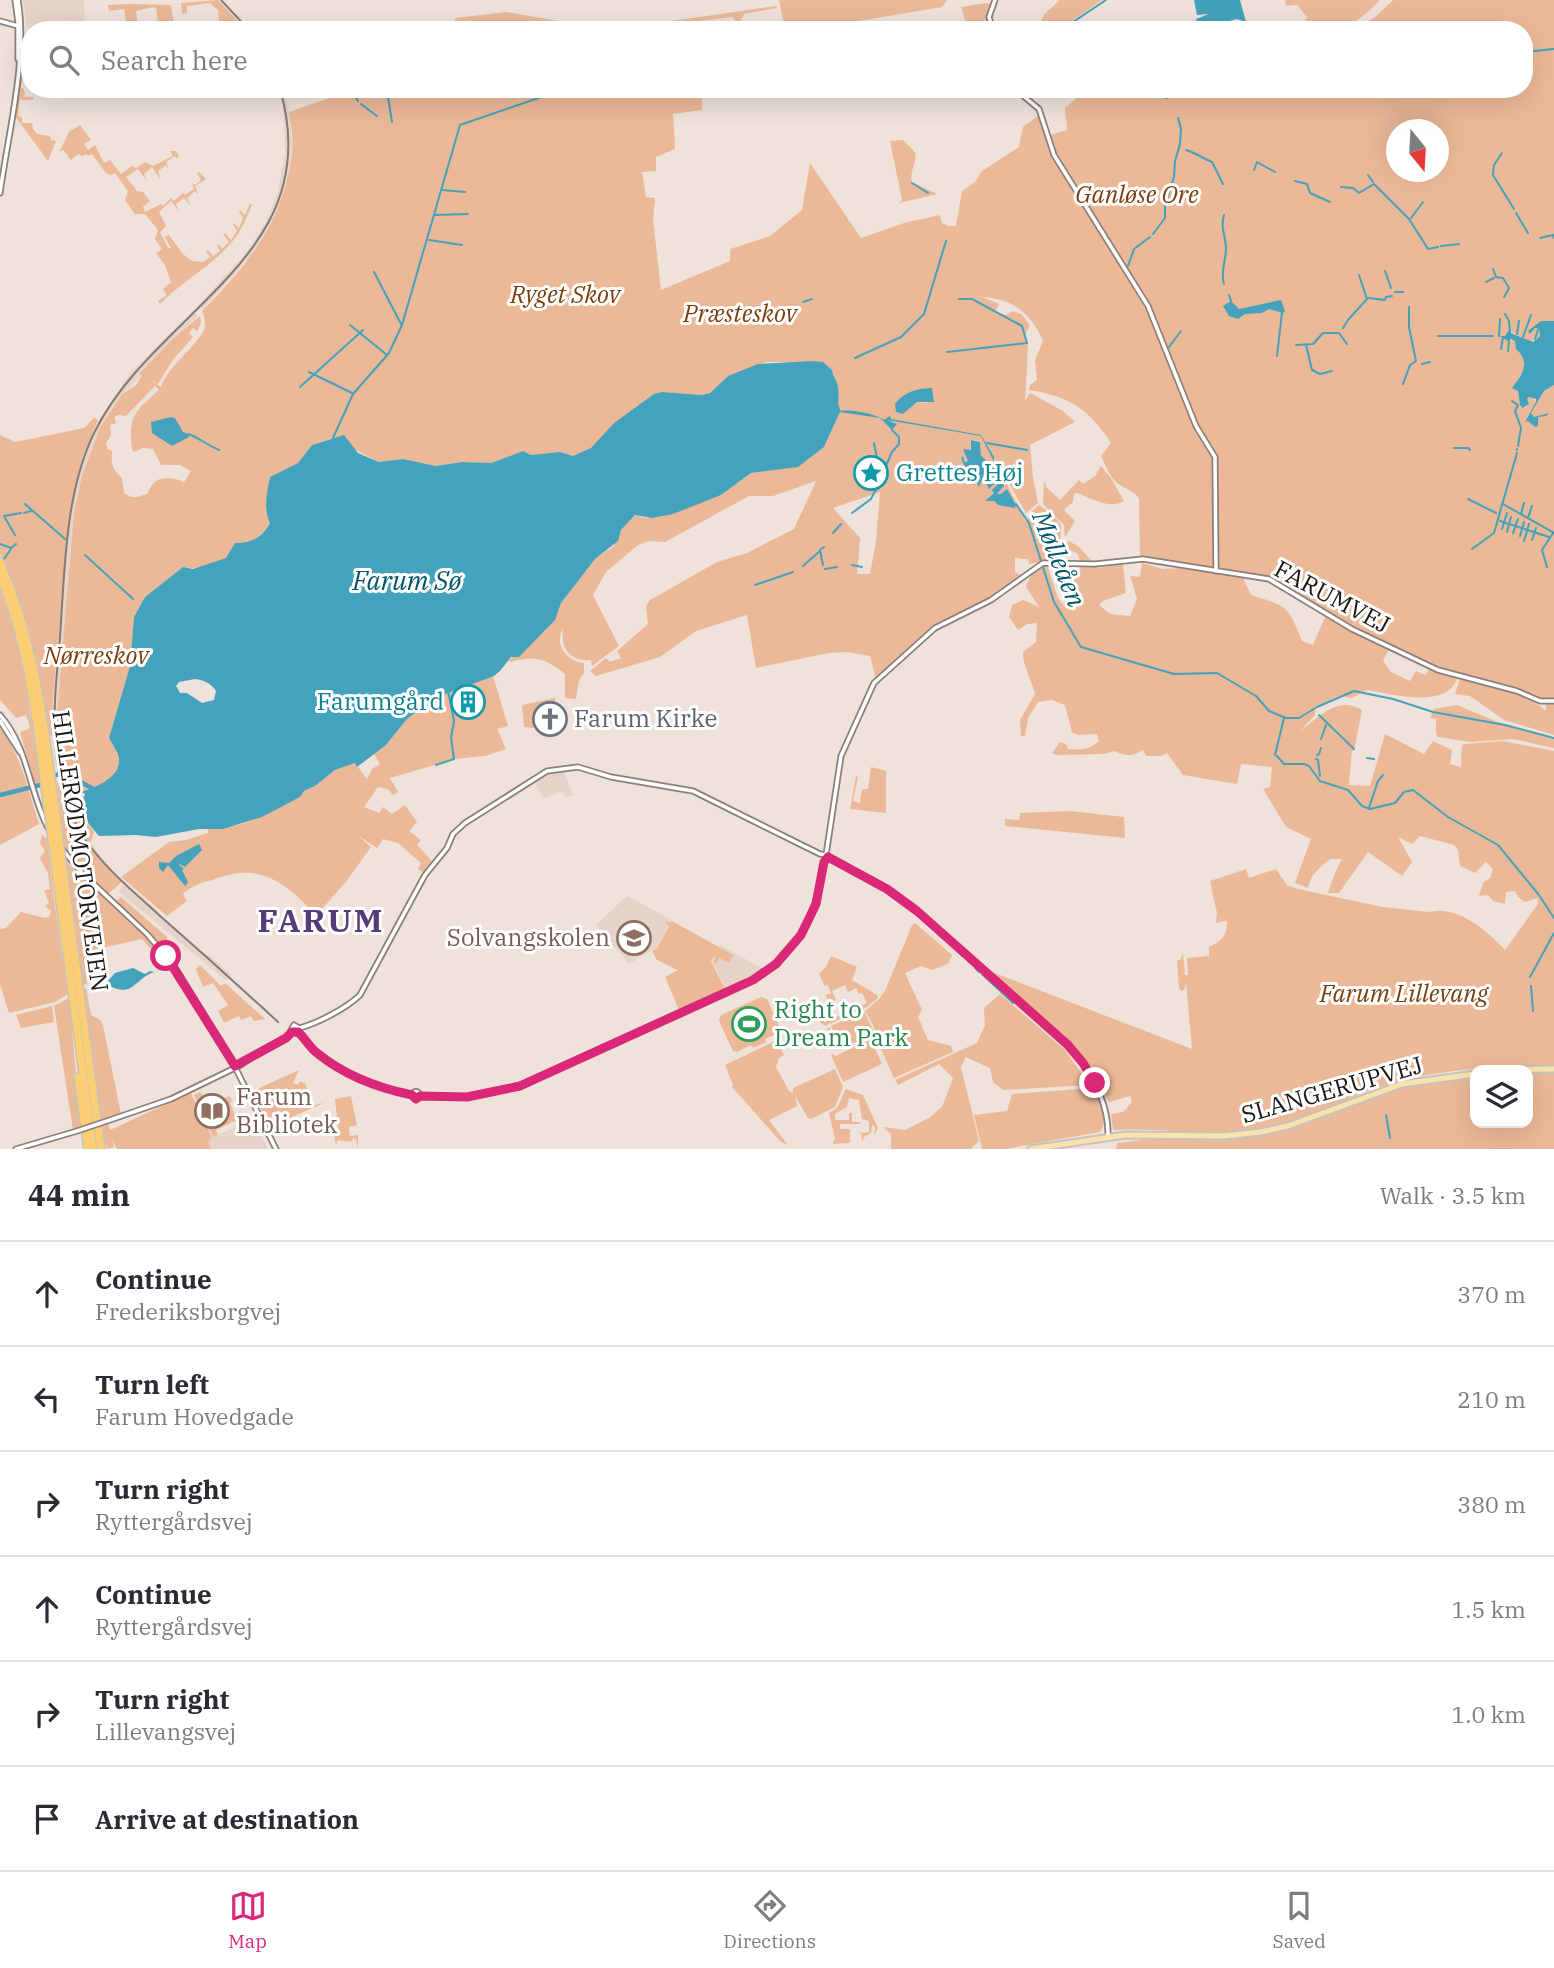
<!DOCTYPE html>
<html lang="en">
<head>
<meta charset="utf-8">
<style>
	:root { --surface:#fff; --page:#f2f2f3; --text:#2b2b33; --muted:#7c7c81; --line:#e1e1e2; --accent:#db2777 }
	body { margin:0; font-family:"IBM Plex Serif",serif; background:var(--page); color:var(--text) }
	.controls { position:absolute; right:21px; bottom:21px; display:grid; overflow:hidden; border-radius:14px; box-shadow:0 7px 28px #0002 }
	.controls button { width:63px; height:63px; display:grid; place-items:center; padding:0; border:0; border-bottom:2px solid var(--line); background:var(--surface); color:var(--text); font:35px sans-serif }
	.compass { position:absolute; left:1386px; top:119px; width:63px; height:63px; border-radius:50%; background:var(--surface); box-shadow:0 7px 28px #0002; rotate:162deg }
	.stop { position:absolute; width:21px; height:21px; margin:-16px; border:5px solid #db2777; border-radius:50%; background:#fff }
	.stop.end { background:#db2777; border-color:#fff; box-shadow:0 2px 7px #0008 }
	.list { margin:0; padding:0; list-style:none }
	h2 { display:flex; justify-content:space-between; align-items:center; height:91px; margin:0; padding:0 28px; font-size:30px }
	h2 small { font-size:23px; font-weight:400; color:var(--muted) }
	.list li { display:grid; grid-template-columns:46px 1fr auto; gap:21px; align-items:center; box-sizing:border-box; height:105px; padding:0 28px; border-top:2px solid var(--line) }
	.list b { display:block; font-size:26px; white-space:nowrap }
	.list p { margin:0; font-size:23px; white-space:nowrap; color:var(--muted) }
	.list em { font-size:23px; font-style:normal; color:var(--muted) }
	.icon { flex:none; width:38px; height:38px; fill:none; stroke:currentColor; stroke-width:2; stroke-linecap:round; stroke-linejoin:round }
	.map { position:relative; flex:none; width:1554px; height:1149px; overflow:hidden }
	.search { position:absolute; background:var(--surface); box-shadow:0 7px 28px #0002; left:21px; right:21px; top:21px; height:77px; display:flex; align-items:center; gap:18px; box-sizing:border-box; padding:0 24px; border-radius:28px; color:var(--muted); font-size:26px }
	.sheet { height:721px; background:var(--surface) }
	nav { display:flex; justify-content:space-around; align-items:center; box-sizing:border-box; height:98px; border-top:2px solid var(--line); background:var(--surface); font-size:19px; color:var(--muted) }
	nav a { display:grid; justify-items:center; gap:4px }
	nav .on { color:var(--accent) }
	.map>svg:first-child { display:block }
	.built { fill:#e7d4c8 }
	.green { fill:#ebb998; fill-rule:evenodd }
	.water { fill:#44a2bc; fill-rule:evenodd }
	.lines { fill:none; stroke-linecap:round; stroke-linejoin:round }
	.stream { stroke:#44a2bc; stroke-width:2 }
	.river { stroke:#44a2bc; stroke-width:4.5 }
	.minor-casing { stroke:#8b8079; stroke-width:7 }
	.major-casing { stroke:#c4c3c2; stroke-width:9 }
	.highway-casing { stroke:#c4c3c2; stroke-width:10 }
	.minor { stroke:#fff; stroke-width:3.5 }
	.major { stroke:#fde2ab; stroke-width:5 }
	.highway { stroke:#fcce73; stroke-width:7 }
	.tram { stroke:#837b76; stroke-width:2 }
	.minor-bridge-casing { stroke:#8b8079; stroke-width:7; stroke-linecap:butt }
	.highway-bridge-casing { stroke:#c4c3c2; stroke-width:10; stroke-linecap:butt }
	.minor-bridge { stroke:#fff; stroke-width:3.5 }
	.highway-bridge { stroke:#fcce73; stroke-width:7 }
	.route { stroke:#db2777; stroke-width:9 }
	.labels { text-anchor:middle; stroke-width:6; stroke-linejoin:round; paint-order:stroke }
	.park-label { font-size:24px; font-style:italic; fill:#793e0c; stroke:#fff }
	.culture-label { font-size:24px; fill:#0d838f; stroke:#fff; text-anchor:start }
	.street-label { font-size:24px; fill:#1c1815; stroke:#fff }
	.worship-label { font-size:24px; fill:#5b616d; stroke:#fff; text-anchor:start }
	.education-label { font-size:24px; fill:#785e54; stroke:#fff; text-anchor:end }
	.leisure-label { font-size:24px; fill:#27864d; stroke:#fff; text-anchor:start }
	.water-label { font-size:26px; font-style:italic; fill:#015568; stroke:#fff }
	.district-label { font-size:32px; font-weight:bold; letter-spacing:2px; fill:#543c78; stroke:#fff }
</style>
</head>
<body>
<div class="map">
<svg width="1554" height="1149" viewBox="0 0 1554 1149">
	<rect width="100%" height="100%" fill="#eee2db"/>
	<g class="built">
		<polygon points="23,0 84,0 85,17 81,30 36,30 27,27"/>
		<polygon points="255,89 284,89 289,109 293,152 287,185 275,218 257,249 203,309 198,305 247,252 266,222 278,191 285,152 283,106 277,91 265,92 262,99 256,97"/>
		<polygon points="193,311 198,316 141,373 142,375 122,394 111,410 101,426 78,495 56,717 58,767 56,767 52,736 53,696 66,541 77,475 97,424 131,372"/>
		<polygon points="563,770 573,795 566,798 562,791 543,799 534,780 549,772"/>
		<polygon points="61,780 76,822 101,857 119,877 187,939 228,971 231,976 227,981 119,892 123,884 87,845 70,815 59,781"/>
		<polygon points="627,896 672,920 656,948 629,964 596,925"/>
		<polygon points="720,945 758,966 764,970 726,990 712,960"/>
		<polygon points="191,1093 212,1137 241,1125 246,1137 259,1131 268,1149 117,1149 109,1131"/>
	</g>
	<g class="green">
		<polygon points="218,0 246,30 220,30 218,10 210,3 187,6 187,13 182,14 181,3"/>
		<polygon points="779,0 947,0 942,7 805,30 785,30"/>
		<path d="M1059,0H1102L1059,30H1042C1038,13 1051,11 1059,0Z"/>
		<path d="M1285,0H1380C1356,25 1344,30 1310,30L1305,19L1308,18L1297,5L1286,6Z"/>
		<path d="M1393,0H1554V321H1541L1533,330L1538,327L1540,336L1531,342L1510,331L1505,336H1500L1509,342L1513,339L1517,343L1516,346L1524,358L1525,366L1514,388L1518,391L1520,405L1525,408L1529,404L1527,399L1531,396L1537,403L1544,391L1554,385V735L1504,720L1470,696L1455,694L1460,679C1491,684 1521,690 1546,711V700L1425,662L1327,612L1284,583L1271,578L1140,557L1139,498C1133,491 1128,490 1120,485C1110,479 1106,466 1101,456L1111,443C1089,409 1069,396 1029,390L1030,385L1037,380L1035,360L1043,341C1031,313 1013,299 983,297L999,304L996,310H994L995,313L1006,315L1013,311L1021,314L1030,325L1025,335L1028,346L1025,401L1030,393L1063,411L1075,422L1030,445L1033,477L1038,503L1026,513L993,456L1026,522L1033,510L1039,505L1057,519L1061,526L1059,559L1029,564L1028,559H1021L1015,557V572L1021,576L989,599L950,617L930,630L876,679L870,656L847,652L829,653L756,668L747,615L696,631L660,657L596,676L590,671L606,658L610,662L621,658L617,651L648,624L646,606L650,600L717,562L747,553L794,529L816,481L773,496H749L665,542L649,541L638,545L606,572L593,595L619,646L592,666L591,660C570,662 560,648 563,628C554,644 566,661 584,663V673L579,680L576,699L565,698V674C545,658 535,655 510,662L509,660L545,631L554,620L561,603L575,585L595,559L614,546L621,530L635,515L646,518L721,495L751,473L798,466L824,447L840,412C835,396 842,373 822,362H767L728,376L710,393L702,395L662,392L614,423L592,448L573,456L560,452L531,455L523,451L491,463L462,462L436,466L403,459L379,462L333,438L312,445L298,463L270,477L271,522C262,537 251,543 235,543C232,548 229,556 225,559C214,566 195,570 183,567L145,597L134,617L130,666L109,738C112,744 118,753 119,760C119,778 95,789 80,791L75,795H69C75,802 75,810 81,818H84L94,832L90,844C77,823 65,801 61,777H65V773L59,771L55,736L74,514L82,476L101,426L122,394L135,386L142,376L140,373L173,339L200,316L201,323L197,332L193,328L189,333L193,337L172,361L158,384L151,380L161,387C168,365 201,343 205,327C206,322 204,316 202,311C250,262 282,224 292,155C294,142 291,125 289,112L329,98L327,89H703L702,110L673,114L675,149L656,157V171L642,172L646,197L655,198L653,219L661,290L730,261V249L770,236L802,210L810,163L861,238L904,223L940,215L942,223L949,226H956L962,191L975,182L982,171L1019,147L1023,127L1039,115L1049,135L1067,130L1065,108L1088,89H1524V30H1352L1374,18ZM1396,130H1438V172H1396ZM155,386L159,390C135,412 128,415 132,449L134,452L143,448L153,449L161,465H180L191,471L184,482C169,476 154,475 148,493C138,498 133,499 124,493L122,478C112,469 111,464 112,451L107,449L106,443L111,435L110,425L116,423L114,417L119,415L126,416ZM932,388L934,400L926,403L917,402L903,414L895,404C903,392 917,389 932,388ZM972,440L980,441L981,457L985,459L986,467L993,463L1004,486L997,494L1012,498L1016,505L1014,507L998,505L994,501H986L994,494V489L1000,482V479L993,483L986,477L991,466L986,469L984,477L978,483L970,468L974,483H972L961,458L963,456L966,462L968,461ZM880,492L876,542L870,574H857L860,538L833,508Z"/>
		<polygon points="986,3 990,4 987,15 988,24 981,30 950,30 966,23 961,7"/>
		<polygon points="132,4 171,5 175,30 162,30 162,23 158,23 156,8 153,7 136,11 138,26 127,27 124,9 109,11 108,5"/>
		<polygon points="776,6 777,8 744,14 739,24 732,17 676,24 676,30 648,30 648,26 658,23"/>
		<polygon points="507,12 610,30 456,30 455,18"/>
		<polygon points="22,71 25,71 21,88 24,89 25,97 34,97 33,100 20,100 18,116 22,117 22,123 32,123 33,129 37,134 50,136 51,140 56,141 48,161 15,116"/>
		<path d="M80,125L91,140L84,144L88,150L95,145L104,163L110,160L121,174L132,166L136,168L145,162L153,166L173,156L170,151H176L179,155L177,159L175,156L166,162L169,170L166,165L158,171L160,179L152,167L144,174L147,181L138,169L126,177L137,191L143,192L150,201L143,207L145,212L161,204L163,206L171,198L174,201L183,193L185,195L194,189L192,183L195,185L201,180L197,173L199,172L206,179L195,186L198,194L195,191L187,198L190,205L184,198L176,204L179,211L171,201L159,212L166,226L160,232L168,248H171L165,237L169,235L183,254L192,261L203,262L210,257L206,251L208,250L213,256L220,251L217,246L219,244L222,249L229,242L223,234L225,233L231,240L237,231L233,224L234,223L239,228L243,218L239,211L240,210L245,215L250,203L252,205C246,219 241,232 231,243C211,267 182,281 160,304L158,301L167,295L163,289L171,282L165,265L156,253L162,249L155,239L158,230L145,214H135L125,200L128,191L115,173L111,175L106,173L92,154L88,156L86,154L82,156L78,154L71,160L63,150L59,152L69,132Z"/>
		<path d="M903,140C906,143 913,149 915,153C918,161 909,171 912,182L937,194L899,203L902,200L890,141Z"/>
		<polygon points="94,418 98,420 82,458 70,513 53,696 52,736 49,736 41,684 28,635 0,553 0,435 15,442 84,428"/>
		<path d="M1101,466L1111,478L1124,501C1110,510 1091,498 1077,493L1074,494L1073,502L1064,510L1075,521L1065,537L1064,525L1043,504L1044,481L1047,488L1060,500L1079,480L1083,484L1095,476Z"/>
		<path d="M1069,541L1079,547L1098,568L1123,564L1126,593L1103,601L1099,605L1110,614L1130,616L1137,599L1130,576L1140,577L1142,563L1163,569L1181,568L1243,578L1251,595C1287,606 1288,605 1302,641L1313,645L1325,617L1389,649L1383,661L1391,672L1410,681L1416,671L1425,675L1430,669L1457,678C1447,710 1392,694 1367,690L1352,698L1339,696L1315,707V715L1300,731C1319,717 1338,695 1362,710L1354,751L1352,750L1349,785L1370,786L1385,734L1424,754L1433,741L1452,750L1450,764L1461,767L1462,745L1465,744L1503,741L1554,751V1065C1499,1065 1426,1070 1374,1089C1337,1102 1302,1121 1263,1128C1213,1138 1164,1127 1113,1130L1111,1114L1123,1112L1132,1102L1130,1096L1109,1102L1092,1072L1074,1046L991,975L992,972L1192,1049L1186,982L1185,989L1181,991L1179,988L1177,961L1181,959L1183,952L1185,975H1188L1187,958L1209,956V947C1222,941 1227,936 1227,921L1216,923L1217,913L1210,881L1246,869L1249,878L1276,869L1287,885L1298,889L1383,907L1430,912C1458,905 1488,932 1505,950L1538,904L1537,898L1525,902L1518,897L1515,891L1506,892L1505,904L1493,901L1488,895L1479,896L1483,883L1490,878L1493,869L1486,862L1475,873L1460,866L1458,850L1454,845L1420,836L1412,844L1398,837L1412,862L1402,876L1368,852L1339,893H1328C1332,880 1336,870 1342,859H1330C1319,868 1311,874 1308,888L1295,883L1311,839L1286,827L1263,789L1270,787L1272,767L1241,764L1237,784L1183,775L1167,753L1161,756H1146L1143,750C1133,756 1126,757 1115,751L1104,754L1056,755L1052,753L1060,742L1066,744L1068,749C1081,750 1089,750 1099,741L1097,734L1078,735L1072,732L1065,705L1052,700L1038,702L1028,718L1025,736H1021L1020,720L1035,694C1031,678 1023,668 1023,652L1036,642L1037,623L1027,624L1018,630L1009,617L1012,605L1023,600L1039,607L1026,587C1030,575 1035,570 1047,565L1058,598L1064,606L1063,597L1073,588L1074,579C1082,570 1082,563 1077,553L1063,548L1064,544Z"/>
		<polygon points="0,588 20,650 41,782 35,784 20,732 29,729 30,726 26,715 16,718 0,700"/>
		<path d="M493,676L508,726L497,729L506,749L485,756L455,759L390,778L398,792L393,795L388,789L378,787L364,807L379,813L383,807L392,814L405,805L417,822L409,831L421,840L417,845L432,861L423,872L418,869L421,863L398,843L383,839L377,848L357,835L371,847L345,883L321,910L319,908L313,915C302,896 273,874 250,873C237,872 225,876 212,880C200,883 192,886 183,894L187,901L167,916L121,877L169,842L186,840L208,833V828C243,830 269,812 300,797L304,791L315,786L335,770L355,763L367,779L372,769L380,764L374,754L386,745L407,719L435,698Z"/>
		<polygon points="555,698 558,716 562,714 564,727 556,735 553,730 524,727 522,705"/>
		<polygon points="1457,705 1498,722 1554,739 1554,748 1513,739 1471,742 1438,737 1436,734 1436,719 1430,718 1434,709"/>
		<path d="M0,728C22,757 28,790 39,824L0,845Z"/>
		<polygon points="871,767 886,771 886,813 850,809 856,776 858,777 853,801 860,803 862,789 868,789"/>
		<path d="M57,780C73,822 88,851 122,882L108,894L87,875L64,847Z"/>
		<polygon points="1070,811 1124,817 1125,838 1005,826 1005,819 1019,820 1020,813"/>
		<polygon points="42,835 47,839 54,899 68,994 55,1002 9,1013 0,984 0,929 6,928 21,912 45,918 49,917 51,911 45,906 49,903 44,890 50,889 48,873 40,858 45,851 40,843"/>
		<polygon points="65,861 145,936 161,954 157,956 142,939 89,951 93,980 82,986"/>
		<polygon points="121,897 167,937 169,949 167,950 116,901"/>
		<polygon points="667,921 670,923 672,921 733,955 729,963 719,958 716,964 713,963 716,957 714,956 711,961 725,989 679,1010 665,977 678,970 657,960 652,951 657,948 669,926 666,923"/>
		<polygon points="915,923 952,955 948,964 932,970 921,966 905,973 922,1010 918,1017 928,1040 951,1046 953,1052 894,1078 874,1033 843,1049 838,1042 836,1044 839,1049 830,1049 834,1044 827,1028 829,1027 836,1040 831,1026 864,1011 874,1032 875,1029 865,1011 879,999 885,991 912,925"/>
		<polygon points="831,956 857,967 852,980 877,995 878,998 867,1007 825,1026 811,1015 814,1013 825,1022 867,1003 862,993 859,994 856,988 848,992 845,985 832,991 836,1000 828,1003 826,995 831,993 828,985 825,986 819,974 826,967"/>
		<polygon points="200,965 221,986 225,983 265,1019 254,1021 251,1016 241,1020 239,1016 224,1023 218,1011 228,1005 213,983 203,987 196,969"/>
		<polygon points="86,988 91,1015 100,1020 103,1025 121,1114 101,1121 81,991"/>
		<polygon points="1000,994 1064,1049 1090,1085 1003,1090 993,1082 990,1068 966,1057 961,1067 979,1141 971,1149 891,1149 891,1134 883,1127 905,1130 929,1118 942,1107 953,1078 939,1064 898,1085 895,1080 977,1043 985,1025 984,1008"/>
		<polygon points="761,997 767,999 780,1028 779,1033 765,1039 766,1042 753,1048 751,1045 737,1052 733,1051 719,1021 721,1015"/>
		<polygon points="69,998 81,1127 73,1130 54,1006"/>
		<polygon points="52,1006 54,1022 21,1028 16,1015"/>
		<polygon points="871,1039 882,1064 843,1082 831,1055 833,1054 835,1056"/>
		<polygon points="777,1040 784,1055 779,1058 776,1067 789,1091 793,1093 793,1088 835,1069 843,1087 835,1107 811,1119 808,1118 795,1096 797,1106 769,1120 788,1145 781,1142 732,1087 733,1085 725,1065"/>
		<polygon points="299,1070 293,1083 298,1085 300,1081 306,1084 307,1091 302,1099 314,1105 324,1103 269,1127 253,1091"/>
		<polygon points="1528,1071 1554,1072 1554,1149 1116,1149 1117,1143 1160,1138 1237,1139 1267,1134 1287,1129 1386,1091 1405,1086 1475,1076 1475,1123 1528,1123"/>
		<path d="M1092,1088C1099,1101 1110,1119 1100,1132L1005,1149H982L974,1115L1007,1111L1012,1094Z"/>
		<polygon points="846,1089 863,1095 878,1128 874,1136 875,1127 872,1125 871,1133 864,1137 862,1142 861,1133 858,1131 863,1133 869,1132 869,1121 862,1119 859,1100 849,1098 847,1107 835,1114 835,1120 849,1120 849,1113 852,1113 852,1122 861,1122 860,1124 840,1124 840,1129 850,1129 850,1143 833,1144 835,1138 829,1113 837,1108"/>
		<polygon points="201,1092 207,1106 230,1096 232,1101 230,1103 237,1120 216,1130 218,1135 213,1137 194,1095"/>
		<polygon points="191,1093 212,1137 208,1142 211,1149 117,1149 112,1139 114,1147 107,1149 101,1126 108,1123 110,1130"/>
		<polygon points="351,1096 357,1125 349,1127 350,1136 358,1135 358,1148 356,1139 353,1138 351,1142 338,1140 336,1145 334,1137 339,1135 335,1099"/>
	</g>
	<g class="water">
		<polygon points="1194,0 1240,0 1246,22 1237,19 1203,28 1198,25 1196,19 1209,14 1197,15"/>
		<polygon points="1281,300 1285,311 1283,313 1269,309 1262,313 1245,314 1238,319 1229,316 1223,306 1231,301 1239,309"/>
		<path d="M1541,321H1554V385L1544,391L1531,413L1534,417L1549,413L1546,416L1538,417V426L1535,427L1528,421L1525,422L1536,402V399L1529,397L1527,399L1529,404L1523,408L1520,405L1518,391L1512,388C1521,376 1532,363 1516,349L1515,341L1511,339L1509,342L1500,336H1505L1510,329L1511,333L1533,342L1540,336L1539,329L1535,328L1530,334L1528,331Z"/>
		<path d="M812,361L823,362L832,370C833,377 837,380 838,387C840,398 836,403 841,411C851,409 876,414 884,420L890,416L891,419L897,420L981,435L994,457V464L1002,477L1004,486L997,494H1001L1007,489L1016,505L1015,508L998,505L994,501H985L994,493L992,490L1000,482L999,479L989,489L985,481L991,466L986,469L979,487L971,469L974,485L972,483L961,458L963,456L965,462L968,461L963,449L971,450V440L980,442L981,456L985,459L986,467L994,462L981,436L887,420L897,424L892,430L880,418L840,412L824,447L798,467L751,473L721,495L673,514L652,518L635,515L621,530L618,541L595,559L575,585L561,603L555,620L519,657H511L500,671L494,676L435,698L407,719L386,745L357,767L355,763L335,770L315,786L304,791L300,797L262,817L223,829H199L156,837L136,835L99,836L84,818L80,803L85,795L84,793H78C92,788 120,780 119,759C118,752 112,744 109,738L130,666L134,617L145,597L183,567L193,569L226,558L235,543C251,543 263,537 270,523C263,508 267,492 270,477L298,463L312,445L344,435L358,453L379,462L403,459L436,466L462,462L491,463L523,451L531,455L560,452L573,456L591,448L614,423L654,394L662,392L702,395L710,393L728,376L758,364ZM195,679C204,680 211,683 216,691L214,700L202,703L187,693H180L176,686L179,682Z"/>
		<path d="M932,388L934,402H917L903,414L896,412L895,404C903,392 918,388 932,388Z"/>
		<polygon points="171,417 175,418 183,432 189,434 189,437 172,446 152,433 151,422"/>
		<polygon points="199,844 202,850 185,867 177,863 184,869 182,870 188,882 185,886 168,865 163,872 159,868 159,862 169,863 176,856"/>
		<path d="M133,968L145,974L150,971L154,972C134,979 133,999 108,985L107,982L115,973Z"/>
	</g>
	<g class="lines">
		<g class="stream">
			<polyline points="1061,30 1106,0"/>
			<polyline points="1524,52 1554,49"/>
			<polyline points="1157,89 1160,95 1167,98"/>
			<polyline points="387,90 392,122"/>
			<polyline points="355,96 358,101"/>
			<polyline points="361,104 377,116"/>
			<path d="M1186,150C1196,153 1202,158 1212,162L1223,184"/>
			<polyline points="1502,153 1494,165 1493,175 1514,209"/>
			<polyline points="1254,170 1257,162 1275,172"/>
			<polyline points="1368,175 1373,182"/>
			<polyline points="1295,181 1307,184 1310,193 1330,202"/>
			<polyline points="912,183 928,193"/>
			<polyline points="1341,187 1353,188 1359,193 1374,184 1409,219 1428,249 1438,247"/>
			<polyline points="442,190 465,192"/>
			<polyline points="1516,213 1528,233"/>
			<polyline points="434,215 468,214"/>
			<path d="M1224,215C1220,230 1226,235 1226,249C1226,261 1220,271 1224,284"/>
			<polyline points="1411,218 1423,202"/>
			<polyline points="1153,234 1165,218 1165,205 1174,177 1175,161 1180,144 1181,129 1178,118"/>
			<polyline points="1540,238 1553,235 1554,238"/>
			<polyline points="429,240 462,245"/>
			<polyline points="1441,246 1459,244"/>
			<polyline points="1128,266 1134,249 1150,237"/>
			<polyline points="1493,269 1496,277 1503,278 1509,288 1504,297"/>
			<polyline points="1385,271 1391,288"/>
			<polyline points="374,272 401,324"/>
			<polyline points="1486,282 1494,278"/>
			<polyline points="1395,292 1403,292"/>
			<polyline points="1229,295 1231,301"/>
			<polyline points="1369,298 1385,300 1386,297 1392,296"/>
			<polyline points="803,302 812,299"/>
			<polyline points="1505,314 1509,321 1510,333"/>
			<polyline points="350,325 387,355"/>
			<polyline points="1343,328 1348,320 1367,299 1359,275"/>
			<polyline points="1517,334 1519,321"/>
			<polyline points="1438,336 1493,336"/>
			<polyline points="1499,336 1500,319"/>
			<polyline points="1523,337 1531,315"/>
			<polyline points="1535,339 1538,330"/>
			<polyline points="1296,345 1313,344 1323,333 1339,333 1347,344"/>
			<polyline points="1306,345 1312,370 1320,374 1332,371"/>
			<polyline points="1169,347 1181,331"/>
			<polyline points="1501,349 1503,337"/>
			<polyline points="1508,351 1509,342"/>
			<polyline points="947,352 1027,343 1022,326 972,299 959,299"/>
			<polyline points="1277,356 1282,312"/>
			<polyline points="855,358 901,337 924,314 946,241"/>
			<polyline points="1422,364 1430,362"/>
			<polyline points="309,372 352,393"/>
			<polyline points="1403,384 1410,365 1416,361 1409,327 1409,307"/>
			<polyline points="300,387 363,330"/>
			<polyline points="1512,401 1518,405 1515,411 1521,428 1518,446"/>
			<path d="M189,434C200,439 208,445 219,450"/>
			<polyline points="333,438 353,394 389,353 402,325 460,125 550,94 574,89"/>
			<polyline points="874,443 877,458 886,463"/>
			<polyline points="987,443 1027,450"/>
			<polyline points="1454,448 1468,448 1470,450"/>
			<polyline points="1517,450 1517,449"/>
			<polyline points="882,475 892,452 899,444 899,437 892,430"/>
			<polyline points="1468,499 1496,513"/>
			<polyline points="25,504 65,539"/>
			<polyline points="1016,504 1029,523 1054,602 1081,647 1174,674 1217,673 1256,696 1269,711 1286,718 1299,718 1317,707 1354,691 1393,699 1433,712 1505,725 1554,738"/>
			<polyline points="1503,504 1554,533"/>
			<polyline points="24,513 31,511"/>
			<polyline points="852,513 871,499 880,481"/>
			<polyline points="1521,514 1524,503"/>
			<polyline points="1528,518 1532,506"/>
			<polyline points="1500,521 1549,537"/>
			<polyline points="1502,529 1507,513"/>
			<polyline points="1507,532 1511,517"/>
			<polyline points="833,533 841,524"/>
			<polyline points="1513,533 1518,519"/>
			<polyline points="15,535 4,516 21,513"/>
			<polyline points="1520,536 1524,522"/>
			<polyline points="1532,540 1536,528"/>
			<polyline points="1524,541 1529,524"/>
			<polyline points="0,544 11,548 16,544"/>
			<polyline points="1472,549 1494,533 1517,453"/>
			<polyline points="85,555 133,599"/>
			<polyline points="4,559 11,549"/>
			<polyline points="823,565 820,550 824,547"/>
			<polyline points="852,565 862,567"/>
			<polyline points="803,566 820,551"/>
			<polyline points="1547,567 1542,550 1553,533"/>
			<polyline points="825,569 837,567"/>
			<polyline points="755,585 793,572"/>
			<polyline points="1319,715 1354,749"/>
			<polyline points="1321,739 1326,725"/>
			<polyline points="1275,755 1284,718"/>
			<polyline points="1317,755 1319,754 1321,748"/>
			<polyline points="1277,756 1284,764 1304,764 1309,766 1320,781 1348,790 1362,806 1370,809 1395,803 1404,792 1413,790 1448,817 1498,845 1539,895 1554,918"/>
			<polyline points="1367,758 1374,759"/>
			<polyline points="1316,759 1318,760 1320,776"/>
			<polyline points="436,765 454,759 451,738 454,721 448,691"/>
			<polyline points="1369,808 1378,781 1383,775"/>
			<polyline points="954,948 958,952"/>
			<polyline points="960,953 962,956"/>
			<polyline points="968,961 974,966"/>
			<polyline points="975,968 979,972"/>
			<polyline points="982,974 1013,1003"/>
			<polyline points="1530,977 1554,933"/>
			<polyline points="1531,986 1533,1011"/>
			<polyline points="1386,1115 1390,1138"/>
		</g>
		<g class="river">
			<polyline points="49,777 63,773 92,788"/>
			<polyline points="0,795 44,784"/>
		</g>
		<g class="minor-casing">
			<g id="minor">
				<polyline points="15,0 18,22 18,59"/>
				<polyline points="0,21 18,26"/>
				<polyline points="993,30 989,17 995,0"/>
				<polyline points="1015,89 1039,109 1054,155 1148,306 1196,426 1215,457 1216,571"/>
				<path d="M0,193C8,134 28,58 18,0"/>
				<path d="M0,715C28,747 29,791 48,828"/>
				<polyline points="0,721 20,752"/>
				<polyline points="62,849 81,872 147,934 173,964 230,1057 276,1149"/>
				<polyline points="826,855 841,756 874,683 935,628 991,600 1043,563 1095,564 1143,559 1269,579 1352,629 1438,670 1517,691 1540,701 1554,701"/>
				<path d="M299,1028L296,1033L291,1030L294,1025L299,1028C316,1024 347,1008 360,995L425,875L447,848L453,834L465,823L547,771L578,767L611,777L693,791L820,854L826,855L887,889L917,911L1075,1053C1095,1078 1109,1105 1108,1137"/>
				<path d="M298,1032C305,1038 309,1047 317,1053C344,1075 378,1088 413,1095"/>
				<polyline points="236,1065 286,1038 292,1032"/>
				<circle cx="416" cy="1095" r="3.5"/>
				<path d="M420,1096L467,1097L518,1086L753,980C799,952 817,914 824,862L828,857"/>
				<polyline points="107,1121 171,1099 239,1066 263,1050"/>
				<polyline points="16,1149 77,1131"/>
			</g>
		</g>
		<g class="major-casing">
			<g id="major">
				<polyline points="1504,1070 1554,1069"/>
				<polyline points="1031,1149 1125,1135 1224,1136 1261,1132 1288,1126 1402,1084 1475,1074"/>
			</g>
		</g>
		<g class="highway-casing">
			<g id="highway">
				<path d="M0,562C28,626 40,693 49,762"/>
				<path d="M0,575C24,636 34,698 42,763"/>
				<polyline points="63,870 101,1149"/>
				<polyline points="56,871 93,1149"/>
				<polyline points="78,1077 88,1149"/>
			</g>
		</g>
		<use href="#minor" class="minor"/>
		<use href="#major" class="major"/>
		<use href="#highway" class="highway"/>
		<g class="tram">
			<polyline points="221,0 249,30"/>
			<path d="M278,1022C239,986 199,950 159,915C132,890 103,867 83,836C47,778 53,714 59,649C65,580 63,497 94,433C154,310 329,256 280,89"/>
		</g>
		<g class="minor-bridge-casing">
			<polyline id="minor-bridge" points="77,1131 107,1121"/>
		</g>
		<g class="highway-bridge-casing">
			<g id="highway-bridge">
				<polyline points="49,762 63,870"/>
				<polyline points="42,763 56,871"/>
			</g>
		</g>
		<use href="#minor-bridge" class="minor-bridge"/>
		<use href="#highway-bridge" class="highway-bridge"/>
	</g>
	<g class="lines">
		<path class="route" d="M166,956L235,1066L286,1038L292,1032H298C305,1038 309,1047 317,1053C344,1075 378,1088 412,1095L416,1099L420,1096L467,1097L520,1086L753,980L776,964L801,935L816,904L824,862L828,857L887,889L917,911L1067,1044L1083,1063L1095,1083"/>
	</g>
	<defs>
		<g id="sight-ring" transform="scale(1.75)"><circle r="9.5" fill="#fff" stroke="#0f9aa8" stroke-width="1.5"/><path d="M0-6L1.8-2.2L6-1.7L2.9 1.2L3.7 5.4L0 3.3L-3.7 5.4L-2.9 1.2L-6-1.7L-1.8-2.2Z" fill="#0f9aa8"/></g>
		<g id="building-ring" transform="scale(1.75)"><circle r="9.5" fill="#fff" stroke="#0f9aa8" stroke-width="1.5"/><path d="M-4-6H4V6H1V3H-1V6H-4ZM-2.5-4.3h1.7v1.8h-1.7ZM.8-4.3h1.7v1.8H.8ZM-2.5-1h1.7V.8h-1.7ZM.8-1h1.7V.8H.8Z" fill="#0f9aa8"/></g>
		<g id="church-ring" transform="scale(1.75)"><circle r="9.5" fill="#fff" stroke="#6b7280" stroke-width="1.5"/><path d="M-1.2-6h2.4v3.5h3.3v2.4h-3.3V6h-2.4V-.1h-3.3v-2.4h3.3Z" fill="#6b7280"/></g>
		<g id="school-ring" transform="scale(1.75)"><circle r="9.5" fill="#fff" stroke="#8d6e63" stroke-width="1.5"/><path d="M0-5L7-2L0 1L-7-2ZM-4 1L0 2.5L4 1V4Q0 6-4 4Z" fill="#8d6e63"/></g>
		<g id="stadium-ring" transform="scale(1.75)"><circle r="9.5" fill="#fff" stroke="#2e9e5b" stroke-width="1.5"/><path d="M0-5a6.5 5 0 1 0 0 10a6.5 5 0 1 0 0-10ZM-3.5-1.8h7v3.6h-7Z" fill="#2e9e5b"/></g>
		<g id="library-ring" transform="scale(1.75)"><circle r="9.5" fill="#fff" stroke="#8d6e63" stroke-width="1.5"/><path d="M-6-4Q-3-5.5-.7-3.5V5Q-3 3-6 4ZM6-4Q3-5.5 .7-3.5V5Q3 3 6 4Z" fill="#8d6e63"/></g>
	</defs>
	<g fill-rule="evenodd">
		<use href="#sight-ring" x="871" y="473"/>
		<use href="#building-ring" x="468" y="702"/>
		<use href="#church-ring" x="550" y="719"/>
		<use href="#school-ring" x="634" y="938"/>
		<use href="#stadium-ring" x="749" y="1024"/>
		<use href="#library-ring" x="212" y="1111"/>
	</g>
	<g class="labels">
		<g class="park-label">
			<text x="1137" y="203">Ganløse Ore</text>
			<text x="565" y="303">Ryget Skov</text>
			<text x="740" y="322">Præsteskov</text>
			<text x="96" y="664">Nørreskov</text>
			<text x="1404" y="1002">Farum Lillevang</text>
		</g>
		<g class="culture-label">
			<text x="896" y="481">Grettes Høj</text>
			<text x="444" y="710" text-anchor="end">Farumgård</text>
		</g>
		<g class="street-label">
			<text transform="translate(1332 597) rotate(28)" y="8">FARUMVEJ</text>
			<text transform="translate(80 851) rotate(82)" y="8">HILLERØDMOTORVEJEN</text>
			<text transform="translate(1332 1090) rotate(-16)" y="8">SLANGERUPVEJ</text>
		</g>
		<g class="worship-label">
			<text x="574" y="727">Farum Kirke</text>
		</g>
		<g class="education-label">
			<text x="610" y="946">Solvangskolen</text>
			<text x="236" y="1105" text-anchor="start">Farum<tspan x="236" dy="28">Bibliotek</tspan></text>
		</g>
		<g class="leisure-label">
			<text x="774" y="1018">Right to<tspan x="774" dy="28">Dream Park</tspan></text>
		</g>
		<g class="water-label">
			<text transform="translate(1059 559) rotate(68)" y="9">Mølleåen</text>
			<text x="407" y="590">Farum Sø</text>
		</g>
		<g class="district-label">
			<text x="321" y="932">FARUM</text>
		</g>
	</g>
</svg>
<div class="controls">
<button><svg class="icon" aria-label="layers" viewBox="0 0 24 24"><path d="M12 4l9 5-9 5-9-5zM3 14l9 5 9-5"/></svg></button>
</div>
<svg class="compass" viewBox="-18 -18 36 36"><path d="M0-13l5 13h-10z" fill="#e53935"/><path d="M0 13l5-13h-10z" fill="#7c7c81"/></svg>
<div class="stop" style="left:166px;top:956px"></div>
<div class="stop end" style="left:1095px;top:1083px"></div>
<div class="search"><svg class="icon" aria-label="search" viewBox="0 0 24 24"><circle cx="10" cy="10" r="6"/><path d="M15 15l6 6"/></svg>Search here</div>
</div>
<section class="sheet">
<h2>44 min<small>Walk · 3.5 km</small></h2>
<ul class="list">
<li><svg class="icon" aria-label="ahead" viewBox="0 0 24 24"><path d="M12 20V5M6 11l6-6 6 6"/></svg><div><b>Continue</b><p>Frederiksborgvej</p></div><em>370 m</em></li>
<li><svg class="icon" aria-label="left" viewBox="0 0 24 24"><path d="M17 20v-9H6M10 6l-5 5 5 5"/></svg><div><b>Turn left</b><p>Farum Hovedgade</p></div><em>210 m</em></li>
<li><svg class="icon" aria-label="right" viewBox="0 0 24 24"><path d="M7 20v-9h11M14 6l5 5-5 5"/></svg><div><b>Turn right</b><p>Ryttergårdsvej</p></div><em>380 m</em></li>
<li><svg class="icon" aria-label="ahead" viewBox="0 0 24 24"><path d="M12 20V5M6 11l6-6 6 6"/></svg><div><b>Continue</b><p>Ryttergårdsvej</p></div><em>1.5 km</em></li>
<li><svg class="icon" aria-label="right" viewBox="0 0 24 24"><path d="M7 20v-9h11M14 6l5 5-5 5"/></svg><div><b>Turn right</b><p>Lillevangsvej</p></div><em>1.0 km</em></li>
<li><svg class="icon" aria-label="arrive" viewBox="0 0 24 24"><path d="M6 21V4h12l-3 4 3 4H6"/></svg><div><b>Arrive at destination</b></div></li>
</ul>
</section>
<nav>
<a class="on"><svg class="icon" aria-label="map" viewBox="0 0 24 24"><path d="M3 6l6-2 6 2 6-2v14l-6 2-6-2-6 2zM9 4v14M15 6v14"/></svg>Map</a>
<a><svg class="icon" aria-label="directions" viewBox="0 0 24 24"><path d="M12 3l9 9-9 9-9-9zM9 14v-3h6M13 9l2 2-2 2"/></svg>Directions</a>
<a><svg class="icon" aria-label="saved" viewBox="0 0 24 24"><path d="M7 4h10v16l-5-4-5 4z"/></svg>Saved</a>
</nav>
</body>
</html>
